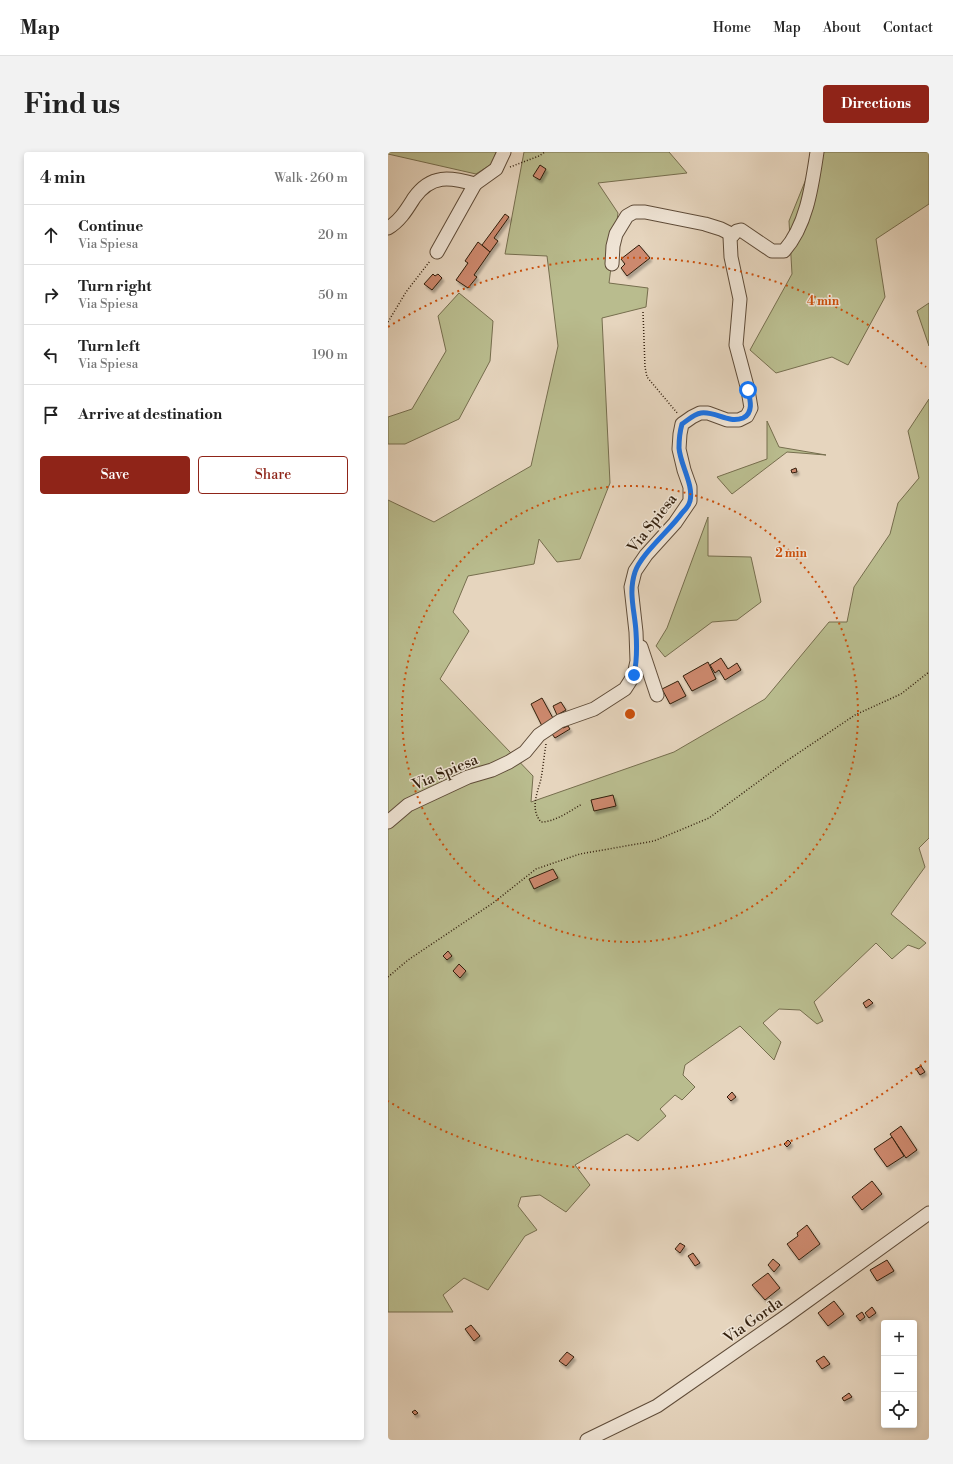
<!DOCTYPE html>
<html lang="en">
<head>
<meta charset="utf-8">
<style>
	:root { --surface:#fff; --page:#f2f2f2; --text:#222; --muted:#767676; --line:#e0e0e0; --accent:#8f2418 }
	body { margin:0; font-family:"Libre Bodoni",serif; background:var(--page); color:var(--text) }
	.controls { position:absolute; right:12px; bottom:12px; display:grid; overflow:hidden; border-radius:4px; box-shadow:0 2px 6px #0003 }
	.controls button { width:36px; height:36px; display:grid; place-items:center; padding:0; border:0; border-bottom:1px solid var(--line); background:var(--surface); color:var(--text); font:20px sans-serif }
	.stop { position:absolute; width:12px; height:12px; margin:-9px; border:3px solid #1a73e8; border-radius:50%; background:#fff }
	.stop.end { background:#1a73e8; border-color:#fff; box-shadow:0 1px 4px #0008 }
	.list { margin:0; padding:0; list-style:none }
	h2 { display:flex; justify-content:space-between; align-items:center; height:52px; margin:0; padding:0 16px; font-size:17px }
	h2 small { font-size:13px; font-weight:400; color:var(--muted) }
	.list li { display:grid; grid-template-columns:26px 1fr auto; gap:12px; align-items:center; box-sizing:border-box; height:60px; padding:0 16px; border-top:1px solid var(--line) }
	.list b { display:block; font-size:15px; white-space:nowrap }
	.list p { margin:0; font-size:13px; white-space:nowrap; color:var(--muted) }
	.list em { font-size:13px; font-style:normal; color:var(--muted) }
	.actions { display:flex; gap:8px; padding:12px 16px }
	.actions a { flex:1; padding:9px 0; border:1px solid var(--accent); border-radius:4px; text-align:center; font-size:14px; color:var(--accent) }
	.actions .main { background:var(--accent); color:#fff }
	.icon { flex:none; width:22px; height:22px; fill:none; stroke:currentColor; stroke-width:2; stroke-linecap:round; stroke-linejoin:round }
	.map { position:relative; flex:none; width:541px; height:1288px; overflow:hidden; border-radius:4px }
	header { display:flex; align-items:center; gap:24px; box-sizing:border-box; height:56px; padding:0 20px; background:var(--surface); border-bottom:1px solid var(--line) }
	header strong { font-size:19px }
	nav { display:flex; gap:22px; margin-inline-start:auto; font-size:14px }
	.intro { display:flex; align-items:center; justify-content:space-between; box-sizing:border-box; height:96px; padding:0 24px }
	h1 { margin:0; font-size:28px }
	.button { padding:10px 18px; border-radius:4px; background:var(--accent); color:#fff; font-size:14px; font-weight:700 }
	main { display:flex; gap:24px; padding:0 24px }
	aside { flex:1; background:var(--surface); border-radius:4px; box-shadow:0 2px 6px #0003 }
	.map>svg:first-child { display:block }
	.green { fill:#b9bc8e; stroke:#766e4e }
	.building { fill:#cd896e; stroke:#321f0d; filter:url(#shadow) }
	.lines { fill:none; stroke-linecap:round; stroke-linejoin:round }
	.minor-casing { stroke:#5f4c39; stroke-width:15 }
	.path { stroke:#321f0d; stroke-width:1.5; stroke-dasharray:1 2; stroke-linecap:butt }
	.minor { stroke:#efe4d5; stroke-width:13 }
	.route { stroke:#1a73e8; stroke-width:5 }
	.ring { fill:none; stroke:#cd500c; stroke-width:2; stroke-dasharray:2 4 }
	.labels { text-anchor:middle; stroke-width:3; stroke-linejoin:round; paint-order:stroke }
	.street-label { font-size:15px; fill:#321f0d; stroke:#efe4d5 }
	.centre { fill:#cd500c; stroke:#efe4d5; stroke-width:2 }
	.ring-label { font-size:12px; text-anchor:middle; font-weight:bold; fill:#cd500c; stroke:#efe4d5; stroke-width:3; stroke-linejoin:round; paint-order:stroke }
</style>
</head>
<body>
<header>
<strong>Map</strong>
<nav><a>Home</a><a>Map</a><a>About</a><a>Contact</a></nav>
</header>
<div class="intro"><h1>Find us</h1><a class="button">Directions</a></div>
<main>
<aside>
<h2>4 min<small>Walk · 260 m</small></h2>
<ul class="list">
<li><svg class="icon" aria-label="ahead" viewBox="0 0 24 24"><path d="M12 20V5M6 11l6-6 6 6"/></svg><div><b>Continue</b><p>Via Spiesa</p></div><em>20 m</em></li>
<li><svg class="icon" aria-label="right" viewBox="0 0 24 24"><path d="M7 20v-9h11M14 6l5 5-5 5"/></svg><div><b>Turn right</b><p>Via Spiesa</p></div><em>50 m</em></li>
<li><svg class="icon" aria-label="left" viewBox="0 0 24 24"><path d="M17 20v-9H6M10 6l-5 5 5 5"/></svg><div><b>Turn left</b><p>Via Spiesa</p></div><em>190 m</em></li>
<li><svg class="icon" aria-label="arrive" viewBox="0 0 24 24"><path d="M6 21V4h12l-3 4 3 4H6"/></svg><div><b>Arrive at destination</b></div></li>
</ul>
<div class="actions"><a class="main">Save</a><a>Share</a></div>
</aside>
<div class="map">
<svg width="541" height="1288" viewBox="0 0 541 1288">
	<defs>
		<filter id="shadow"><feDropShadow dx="2" dy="3" stdDeviation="1" flood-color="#0004"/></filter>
	</defs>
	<rect width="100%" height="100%" fill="#e6d5be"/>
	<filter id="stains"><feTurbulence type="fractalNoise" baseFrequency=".005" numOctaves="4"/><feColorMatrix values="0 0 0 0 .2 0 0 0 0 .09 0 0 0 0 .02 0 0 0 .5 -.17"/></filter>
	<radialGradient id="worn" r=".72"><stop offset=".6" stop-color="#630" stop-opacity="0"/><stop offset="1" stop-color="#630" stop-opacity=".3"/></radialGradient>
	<g class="green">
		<polygon points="0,0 108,0 105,11 88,22 0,2"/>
		<polygon points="136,0 281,0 299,21 210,31 230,61 221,131 260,136 258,155 214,166 222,331 192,407 169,410 151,387 146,412 80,424 65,460 81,479 52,527 145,624 143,650 286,600 377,547 441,470 459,470 466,435 502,382 510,351 531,326 520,279 541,247 541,686 531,696 537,715 503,762 538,791 531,797 520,793 504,807 488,791 426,850 435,869 429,872 412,858 391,857 375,871 393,890 386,908 352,874 297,913 295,923 307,935 294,948 287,943 272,957 278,964 250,989 239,982 187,1013 202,1033 178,1060 152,1043 133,1045 130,1054 149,1078 137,1084 100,1138 76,1126 55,1143 65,1160 0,1160 0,348 46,370 143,314 170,194 159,104 117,102"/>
		<polygon points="429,0 541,0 541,52 488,87 497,145 460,213 444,205 388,221 362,198 404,122 401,69"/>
		<polygon points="71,141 105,169 102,209 71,267 17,292 0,292 0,265 24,257 58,199 50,164"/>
		<polygon points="541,151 541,194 529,159"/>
		<polygon points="379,269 391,295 438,303 399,300 344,342 329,325 379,307"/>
		<polygon points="320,365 320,404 363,405 373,450 349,468 324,470 277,505 268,494 279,476"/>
	</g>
	<g class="building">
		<polygon points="152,13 158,17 152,28 145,24"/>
		<polygon points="117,62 121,65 106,86 110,89 102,100 94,93"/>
		<polygon points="90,90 102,100 86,123 89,125 80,136 68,128 80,111 77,109"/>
		<polygon points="251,93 262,106 239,124 233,116 237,112 233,107"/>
		<polygon points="45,122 47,124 50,122 54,126 44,138 36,132"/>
		<polygon points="408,316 409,320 404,321 403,318"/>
		<polygon points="333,506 340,517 349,511 353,518 337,528 331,518 327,521 322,513"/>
		<polygon points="320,510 328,527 304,539 295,524"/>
		<polygon points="290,529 298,544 282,552 274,537"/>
		<polygon points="154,546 166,568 154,574 143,552"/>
		<polygon points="173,550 178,558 169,563 165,554"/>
		<polygon points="171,572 175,576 180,574 182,577 167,586 164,582"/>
		<polygon points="225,643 228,654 206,659 203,648"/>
		<polygon points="165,717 170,726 146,737 141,727"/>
		<polygon points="60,799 64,804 59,808 55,804"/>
		<polygon points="71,812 78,819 72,826 65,819"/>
		<polygon points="481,847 485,851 478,856 475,851"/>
		<polygon points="533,914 537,920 532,923 528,917"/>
		<polygon points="344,940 348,945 343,949 339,945"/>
		<polygon points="513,974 529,998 518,1006 502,982"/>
		<polygon points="504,985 516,1004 499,1015 486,997"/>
		<polygon points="400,988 403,991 399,995 396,992"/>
		<polygon points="484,1029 494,1042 474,1058 464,1045"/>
		<polygon points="419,1073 432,1092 411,1108 399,1092 410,1084 409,1081"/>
		<polygon points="292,1091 297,1094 292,1101 287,1097"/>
		<polygon points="305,1101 312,1111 307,1114 300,1104"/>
		<polygon points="385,1107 392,1113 386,1120 380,1113"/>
		<polygon points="499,1108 506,1119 489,1129 482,1118"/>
		<polygon points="380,1121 392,1136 377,1148 364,1133"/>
		<polygon points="446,1149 456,1162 440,1174 430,1161"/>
		<polygon points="484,1155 488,1161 481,1166 477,1161"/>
		<polygon points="474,1160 477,1165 472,1169 468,1164"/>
		<polygon points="83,1173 92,1184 86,1189 77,1177"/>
		<polygon points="179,1200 186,1205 178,1214 171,1209"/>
		<polygon points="436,1204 442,1212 434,1217 428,1209"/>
		<polygon points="461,1241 464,1245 456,1249 454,1246"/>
		<polygon points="27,1258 30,1261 27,1263 24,1260"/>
	</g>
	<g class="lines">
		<g class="minor-casing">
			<g id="minor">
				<path d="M0,76C12,69 19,57 26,46C43,22 62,25 87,32L108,17L116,0"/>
				<polyline points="49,100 87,32"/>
				<polyline points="224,112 225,94 228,82 239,64 246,60 257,60 317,72 333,77 345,83"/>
				<polyline points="253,495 269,543"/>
				<path d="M0,670L20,653L80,625L104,618L121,610L137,600L151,583L172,569L206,557L237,537L246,523L249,509L248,480L243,435L247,419L258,403L287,371L302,349V335L296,318L291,297L292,282L294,272L304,265L312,261H320L339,268H351L359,264L363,256L360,238L348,193L352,147L343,105L342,85L349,79L353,78L384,99H396C419,73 424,33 429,0"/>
				<polyline points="199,1288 269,1254 397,1165 541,1061"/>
			</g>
		</g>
		<g class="path">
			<polyline points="122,15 151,4 157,0"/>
			<polyline points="255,160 257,215 259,225 290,262"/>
			<polyline points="0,170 18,140 42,109"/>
			<path d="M158,592C156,604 155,616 153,627C149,642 142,657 153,670C167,670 182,659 194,652"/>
			<polyline points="0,825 20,808 105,751 148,717 192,702 266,689 321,666 397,610 467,563 513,542 541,520"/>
		</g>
		<use href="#minor" class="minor"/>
	</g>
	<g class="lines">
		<path class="route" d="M246,523C249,509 249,495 248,480C247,460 240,441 247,420C253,402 282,378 294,361C297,358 301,353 302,349C306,333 292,312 291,296C291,288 292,279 294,272C300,268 306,262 313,261C328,259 340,272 355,266C366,261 362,247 360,238"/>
	</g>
	<g class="ring">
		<circle cx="242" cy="562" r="228"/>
		<path d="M538 909A456 456 0 0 1 0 949M0 175A456 456 0 0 1 538 215"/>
	</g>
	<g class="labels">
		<g class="street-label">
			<text transform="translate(264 371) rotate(-52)" y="5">Via Spiesa</text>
			<text transform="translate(57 620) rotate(-23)" y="5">Via Spiesa</text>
			<text transform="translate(365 1168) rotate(-35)" y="5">Via Gorda</text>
		</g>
	</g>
	<circle cx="242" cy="562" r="6" class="centre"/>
	<g class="ring-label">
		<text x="435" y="153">4 min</text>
		<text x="403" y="405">2 min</text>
	</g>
	<rect width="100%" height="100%" filter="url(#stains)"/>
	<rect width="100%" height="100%" fill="url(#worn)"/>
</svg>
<div class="controls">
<button>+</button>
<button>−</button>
<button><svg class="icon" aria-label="locate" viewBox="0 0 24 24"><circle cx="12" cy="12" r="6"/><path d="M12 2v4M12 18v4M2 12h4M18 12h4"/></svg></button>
</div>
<div class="stop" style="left:360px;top:238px"></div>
<div class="stop end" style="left:246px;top:523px"></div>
</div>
</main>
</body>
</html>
